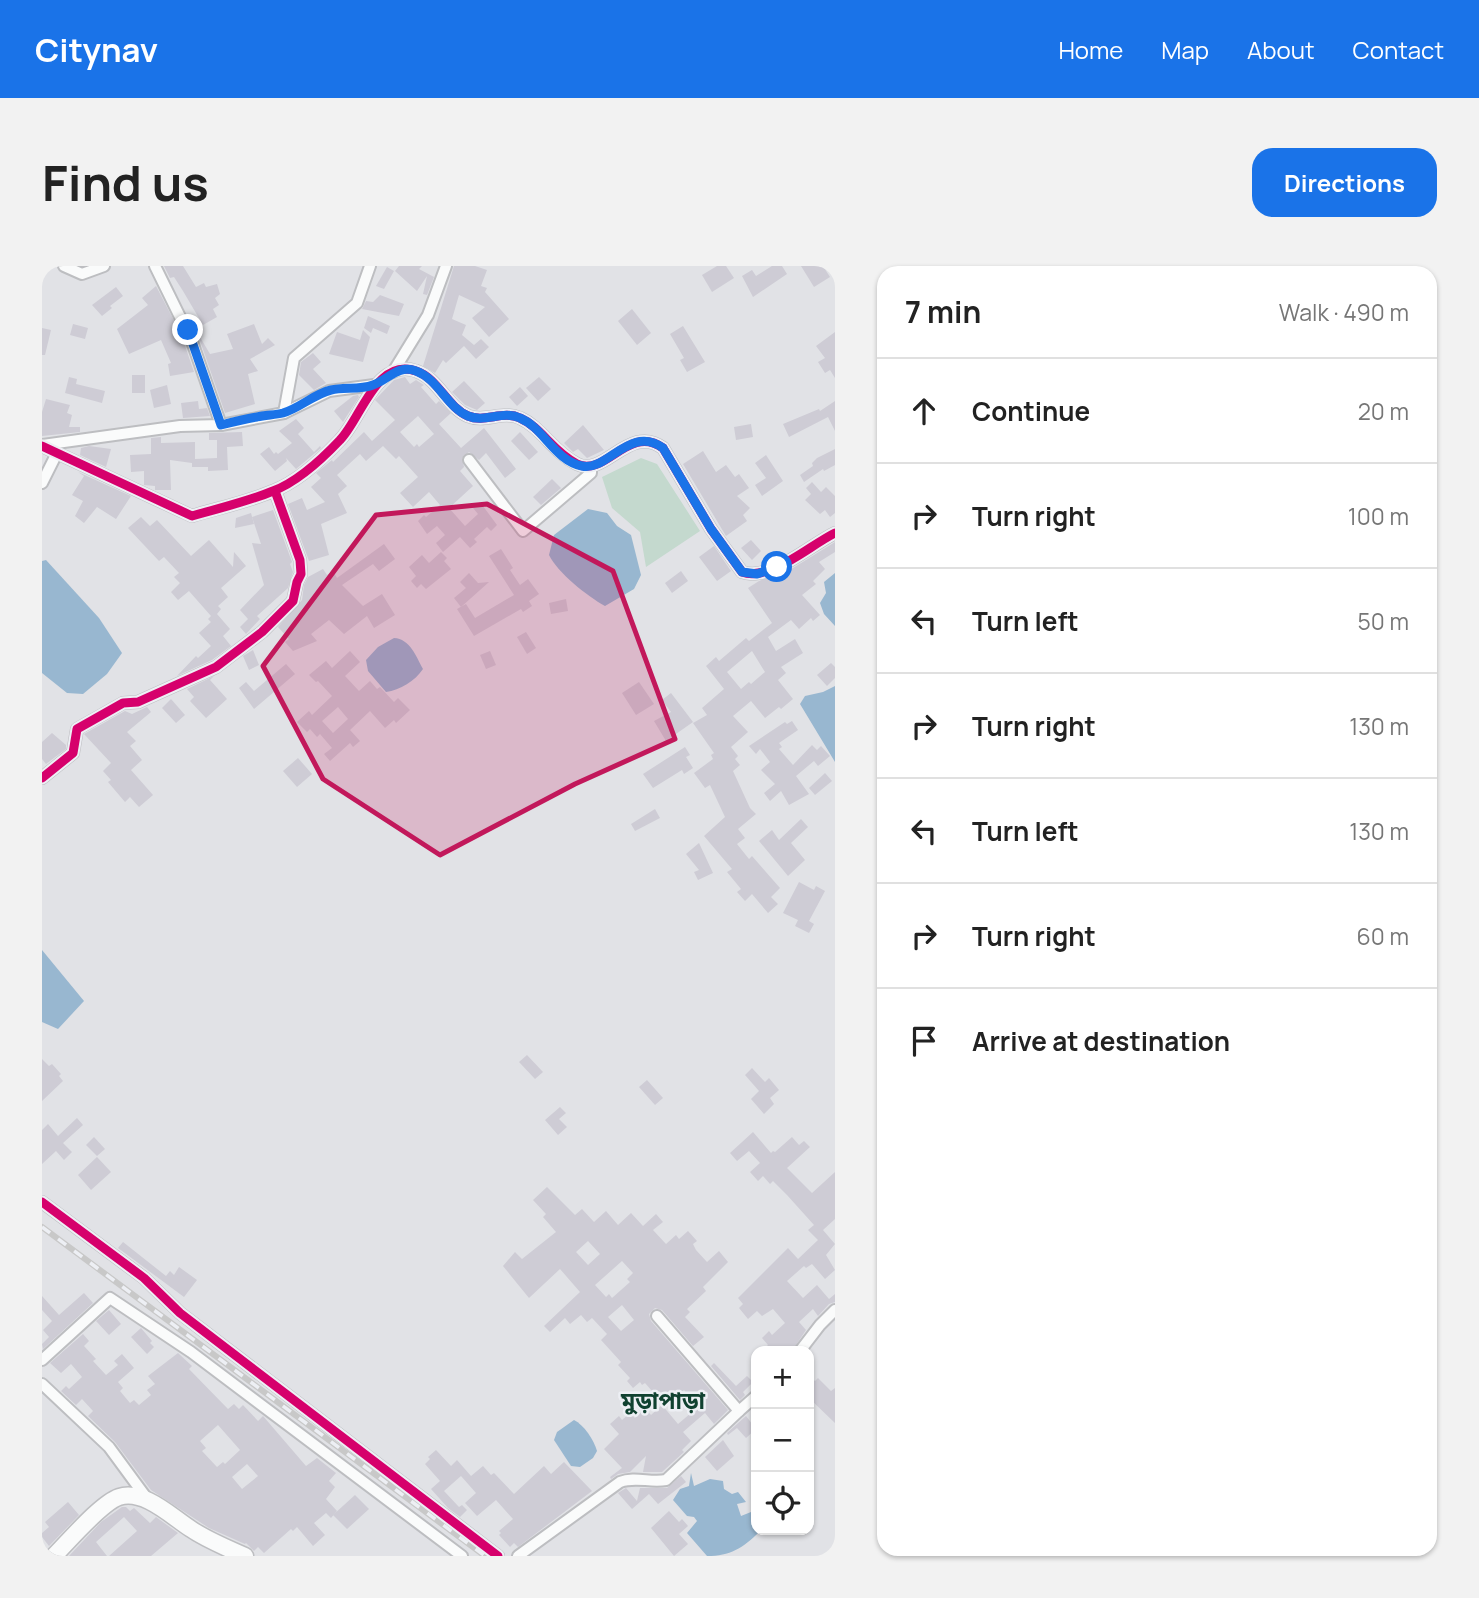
<!DOCTYPE html>
<html lang="en">
<head>
<meta charset="utf-8">
<style>
	:root { --surface:#fff; --page:#f2f2f2; --text:#222; --muted:#767676; --line:#e0e0e0; --accent:#1a73e8 }
	body { margin:0; font-family:Manrope,"Noto Sans Bengali",sans-serif; background:var(--page); color:var(--text) }
	.controls { position:absolute; right:21px; bottom:21px; display:grid; overflow:hidden; border-radius:14px; box-shadow:0 2px 5px #0004 }
	.controls button { width:63px; height:63px; display:grid; place-items:center; padding:0; border:0; border-bottom:2px solid var(--line); background:var(--surface); color:var(--text); font:35px sans-serif }
	.stop { position:absolute; width:21px; height:21px; margin:-16px; border:5px solid #1a73e8; border-radius:50%; background:#fff }
	.stop.end { background:#1a73e8; border-color:#fff; box-shadow:0 2px 7px #0008 }
	.list { margin:0; padding:0; list-style:none }
	h2 { display:flex; justify-content:space-between; align-items:center; height:91px; margin:0; padding:0 28px; font-size:30px }
	h2 small { font-size:23px; font-weight:400; color:var(--muted) }
	.list li { display:grid; grid-template-columns:46px 1fr auto; gap:21px; align-items:center; box-sizing:border-box; height:105px; padding:0 28px; border-top:2px solid var(--line) }
	.list b { display:block; font-size:26px; white-space:nowrap }
	.list em { font-size:23px; font-style:normal; color:var(--muted) }
	.icon { flex:none; width:38px; height:38px; fill:none; stroke:currentColor; stroke-width:2; stroke-linecap:round; stroke-linejoin:round }
	.map { position:relative; flex:none; width:793px; height:1290px; overflow:hidden; border-radius:21px }
	header { display:flex; align-items:center; gap:42px; box-sizing:border-box; height:98px; padding:0 35px; background:var(--accent); color:#fff }
	header strong { font-size:33px }
	nav { display:flex; gap:38px; margin-inline-start:auto; font-size:24px }
	.intro { display:flex; align-items:center; justify-content:space-between; box-sizing:border-box; height:168px; padding:0 42px }
	h1 { margin:0; font-size:49px }
	.button { padding:18px 32px; border-radius:21px; background:var(--accent); color:#fff; font-size:24px; font-weight:700 }
	main { display:flex; gap:42px; padding:0 42px }
	aside { flex:1; background:var(--surface); border-radius:21px; box-shadow:0 2px 5px #0004 }
	.map>svg:first-child { display:block }
	.green { fill:#c4d9ce }
	.water { fill:#98b7d0 }
	.building { fill:#ceccd5; fill-rule:evenodd }
	.lines { fill:none; stroke-linecap:round; stroke-linejoin:round }
	.minor-casing { stroke:#bdbec1; stroke-width:14 }
	.secondary-casing { stroke:#bdbec1; stroke-width:19 }
	.minor { stroke:#fafbfb; stroke-width:10 }
	.secondary { stroke:#fafbfb; stroke-width:16 }
	.rail-casing { stroke:#c8c8c8; stroke-width:6 }
	.rail { stroke:#edeff4; stroke-width:3.5; stroke-dasharray:10; stroke-linecap:butt }
	.cycleway-casing { stroke:#edeff4; stroke-width:13 }
	.cycleway { stroke:#d6006c; stroke-width:9 }
	.route { stroke:#1a73e8; stroke-width:9 }
	.marked { fill:#c2185b; fill-opacity:0.2; stroke:#c2185b; stroke-width:5; stroke-linejoin:round }
	.labels { text-anchor:middle; stroke-width:5; stroke-linejoin:round; paint-order:stroke }
	.neighbourhood-label { font-size:23px; font-weight:bold; fill:#104130; stroke:#edeff4 }
</style>
</head>
<body>
<header>
<strong>Citynav</strong>
<nav><a>Home</a><a>Map</a><a>About</a><a>Contact</a></nav>
</header>
<div class="intro"><h1>Find us</h1><a class="button">Directions</a></div>
<main>
<div class="map">
<svg width="793" height="1290" viewBox="0 0 793 1290">
	<rect width="100%" height="100%" fill="#e1e2e6"/>
	<polygon class="green" points="599,192 615,198 658,265 604,301 598,266 570,242 560,211"/>
	<g class="water">
		<path d="M546,243L565,247L575,260L589,269L599,309L592,323L563,340C545,330 516,307 507,289L512,269Z"/>
		<polygon points="4,294 57,352 80,387 65,408 41,428 25,427 0,407 0,295"/>
		<polygon points="793,307 793,360 782,348 778,337 784,327 782,316"/>
		<path d="M352,372C368,373 374,390 381,403C373,415 358,424 344,426L326,405L324,394L336,381Z"/>
		<polygon points="793,420 793,496 758,438 763,430 781,426"/>
		<polygon points="0,684 42,735 16,763 0,756"/>
		<path d="M532,1154C542,1159 552,1174 555,1185L551,1192L538,1201L529,1200L512,1174L515,1166Z"/>
		<path d="M649,1207L652,1220L668,1213L681,1215L682,1223L690,1228L696,1226L704,1236L695,1238L699,1250L714,1244V1250L710,1252L717,1266C701,1282 688,1290 665,1290L645,1267L655,1255L652,1251L645,1250L631,1234L638,1223L647,1220Z"/>
	</g>
	<g class="building">
		<polygon points="122,0 141,0 154,21 162,17 164,21 175,18 178,28 173,32 177,39 171,43 175,51 161,59 141,25 132,11 128,12"/>
		<polygon points="357,0 380,0 377,3 392,11 385,29 381,28 385,10 375,25 353,5"/>
		<polygon points="412,0 433,0 445,4 439,20 445,22 443,26 467,53 447,71 430,52 443,41 417,29 410,53 424,59 420,69 432,79 439,73 447,81 434,93 422,80 404,97 401,94 393,107 381,100"/>
		<polygon points="675,0 684,0 692,12 670,26 660,9"/>
		<polygon points="730,0 740,0 745,8 711,31 700,10 710,4 714,10"/>
		<polygon points="759,0 781,0 788,11 772,21"/>
		<polygon points="345,1 352,5 342,23 334,20"/>
		<polygon points="114,20 139,68 152,106 128,110 126,98 129,97 119,74 87,88 75,63 106,39 100,32"/>
		<polygon points="74,21 81,30 68,40 70,42 60,50 50,39"/>
		<polygon points="338,29 362,38 357,50 320,43 324,35 331,36"/>
		<polygon points="590,43 609,67 595,79 576,55"/>
		<polygon points="326,50 348,60 345,68 331,62 329,67 322,62"/>
		<polygon points="31,58 46,62 43,73 28,69"/>
		<polygon points="212,58 220,78 226,72 233,79 208,93 216,105 206,108 213,138 183,147 155,66 168,88 191,83 185,68"/>
		<polygon points="641,60 663,96 645,106 638,94 642,92 628,68"/>
		<polygon points="0,62 9,64 3,89 0,89"/>
		<polygon points="321,64 328,71 321,96 287,88 295,66 318,74"/>
		<polygon points="793,66 793,112 788,104 783,107 776,96 783,92 774,80"/>
		<polygon points="271,87 279,96 271,103 284,117 272,124 257,109 259,96"/>
		<rect x="90" y="109" width="13" height="18"/>
		<polygon points="27,111 35,113 34,118 63,125 60,137 23,127"/>
		<path d="M363,111L368,118L374,114L382,119L379,121L394,138L397,135L409,147L397,158L419,182L442,162L474,203L463,212L444,187L437,194L427,186L420,192L422,201L418,205L431,220L407,242L423,260L436,248L431,242L438,236L455,259L449,265L445,261L432,273L435,276L428,282L418,271L401,286L394,277L403,269L395,260L385,268L376,255L382,249L384,251L398,239L387,226L371,241L358,227L376,211L357,190L354,193L341,180L324,195L318,188L295,209L305,220L296,228L305,247L279,258L287,289L267,295L246,238L260,232L265,244L283,236L269,221L279,212L274,207L290,194L291,196L322,166L330,175L353,154L333,134L352,114ZM376,150L392,168L377,181L375,178L372,181L358,166Z"/>
		<polygon points="497,111 509,123 496,135 484,122"/>
		<polygon points="422,115 443,137 435,144 423,139 410,126"/>
		<polygon points="125,119 129,138 112,142 108,124"/>
		<polygon points="478,121 486,130 475,140 467,131"/>
		<polygon points="316,129 317,131 301,156 292,145 311,130"/>
		<polygon points="4,133 28,139 25,147 30,149 27,161 38,161 38,166 0,170 0,146"/>
		<polygon points="156,135 157,143 165,142 168,150 141,152 139,137"/>
		<polygon points="793,135 793,165 786,151 747,171 741,158 777,143 778,145"/>
		<polygon points="254,153 262,162 256,168 272,186 278,180 279,182 254,203 244,192 245,195 233,205 218,188 227,181 232,188 234,186 236,188 250,177 237,165"/>
		<polygon points="709,158 711,171 694,174 692,161"/>
		<polygon points="541,159 562,184 545,192 536,183 531,186 522,177"/>
		<polygon points="200,166 201,180 185,181 186,204 166,205 166,201 150,201 150,197 128,194 129,224 113,224 113,220 102,219 102,205 89,206 88,189 109,188 109,172 119,171 119,177 153,176 153,193 175,192 175,174 167,174 167,167"/>
		<polygon points="478,166 496,186 487,194 469,175"/>
		<polygon points="47,180 69,183 64,201 38,189 39,182"/>
		<polygon points="793,183 793,199 782,205 781,203 762,216 758,209 771,200 770,197 775,192"/>
		<polygon points="661,185 674,206 684,199 693,211 697,208 707,222 695,230 708,242 701,249 705,255 684,270 641,198"/>
		<polygon points="724,189 741,215 720,230 713,219 724,212 713,197"/>
		<polygon points="36,206 89,230 74,253 55,241 42,257 33,250 41,235 30,229 42,210"/>
		<polygon points="510,213 519,222 499,239 491,231"/>
		<polygon points="770,216 779,226 784,221 793,230 793,247 788,251 783,244 778,248 763,234 769,228 764,222"/>
		<polygon points="231,244 250,296 248,298 251,306 246,322 215,350 218,353 204,368 198,361 206,353 198,344 222,319 210,277 219,278 210,251"/>
		<polygon points="209,247 212,258 193,262 194,252"/>
		<polygon points="99,251 108,260 115,254 149,290 167,274 191,301 192,286 204,300 179,322 186,331 176,340 179,343 175,348 188,363 181,370 189,380 170,394 135,410 154,390 156,392 169,380 157,367 169,356 166,353 169,350 147,325 136,334 129,326 138,317 132,311 137,307 122,291 117,295 86,262"/>
		<polygon points="709,274 719,285 710,294 699,282"/>
		<path d="M793,276V286L777,296L783,303L771,315L774,318L760,329L778,349L771,355L769,352L757,363L749,354L726,371L734,385L753,373L761,387L739,401L744,407L736,414L751,433L739,443L737,441L723,452L709,435L691,450L706,466L689,481L696,490L693,493L698,499L691,505L708,542L714,548L696,563L703,572L695,578L707,593L710,590L738,622L729,631L736,638L726,647L710,628L703,635L695,626L699,623L685,606L690,603L662,570L683,551L668,519L663,522L652,507L671,493L669,489L672,487L651,457L665,449L660,442L682,423L664,400L674,391L677,395L704,372L707,375L730,357L706,322L717,315L751,302ZM710,385L723,406L709,418L707,416L699,423L685,406Z"/>
		<polygon points="342,278 353,293 337,305 331,298 300,319 321,340 340,328 353,349 332,362 325,350 302,368 287,354 269,368 275,375 251,385 243,376 247,373 236,361 260,334 262,319 266,311 281,303 285,309 291,305 295,312"/>
		<polygon points="672,280 689,305 675,315 657,291"/>
		<polygon points="459,283 471,302 468,304 478,319 486,313 497,328 487,335 490,340 481,346 479,343 432,370 415,343 424,338 433,352 472,329 447,290"/>
		<polygon points="399,286 405,292 402,295 409,303 384,323 379,318 375,322 369,315 374,310 367,301 380,289 387,297"/>
		<polygon points="639,305 646,315 630,327 623,317"/>
		<polygon points="427,307 436,317 447,316 419,341 412,332 424,322 418,316"/>
		<polygon points="524,333 526,345 509,348 507,337"/>
		<polygon points="484,366 494,382 485,388 475,371"/>
		<polygon points="211,384 217,399 207,404 201,390"/>
		<path d="M308,385L318,396L303,410L317,425L328,415L335,423L338,421L352,436L356,432L368,444L354,457L352,454L343,462L328,445L308,464L318,475L311,481L308,477L288,495L282,488L290,482L278,468L275,471L268,463L265,466L255,456L267,445L270,449L290,430L276,415L274,416L267,409L284,395L290,402ZM296,441L306,453L291,467L280,455Z"/>
		<polygon points="448,385 454,399 444,403 438,389"/>
		<polygon points="789,397 793,401 793,412 785,420 775,409"/>
		<polygon points="244,398 253,408 212,443 197,422 204,416 212,425"/>
		<polygon points="172,410 168,414 185,433 164,452 148,435 152,431 145,423"/>
		<polygon points="597,416 612,438 594,449 580,427"/>
		<polygon points="629,427 651,456 624,475 612,455 629,446 620,434"/>
		<polygon points="129,433 143,449 134,457 120,442"/>
		<polygon points="105,441 109,446 85,466 94,475 88,480 100,494 89,504 111,529 97,541 88,531 83,536 66,516 69,514 61,505 69,497 42,468 83,445 90,448"/>
		<polygon points="750,455 756,464 737,477 740,481 737,483 751,499 770,479 775,484 779,480 788,490 776,500 772,495 754,510 767,528 747,539 739,525 728,535 722,527 733,518 719,504 728,496 718,483 714,488 707,480 743,456 745,458"/>
		<polygon points="10,467 24,479 24,483 4,498 0,493 0,476"/>
		<polygon points="643,481 648,489 644,491 651,502 642,508 640,504 611,522 601,508"/>
		<polygon points="256,492 270,508 255,521 241,505"/>
		<polygon points="783,507 790,515 773,529 767,522"/>
		<polygon points="613,543 618,552 593,565 589,558"/>
		<polygon points="759,553 766,561 749,577 763,594 746,610 717,575 730,564 737,574"/>
		<polygon points="657,577 671,607 656,614 652,606 657,604 644,588"/>
		<polygon points="757,616 772,624 774,620 783,625 767,655 772,658 767,667 753,660 756,654 741,647"/>
		<polygon points="485,789 501,806 493,813 477,796"/>
		<polygon points="0,793 7,800 10,798 19,808 17,810 21,815 0,835"/>
		<polygon points="710,802 723,816 727,812 737,824 728,832 732,838 722,848 709,833 717,825 703,809"/>
		<polygon points="605,814 621,832 613,839 597,821"/>
		<polygon points="518,841 524,847 517,853 525,861 516,869 503,854"/>
		<polygon points="35,852 41,859 21,877 30,886 22,894 14,885 0,898 0,864 6,858 16,870"/>
		<polygon points="711,866 729,887 731,885 733,886 750,871 757,879 762,875 768,881 745,902 770,927 793,906 793,953 781,964 793,978 784,989 793,1004 783,1013 770,998 764,1002 762,1000 745,1015 761,1032 775,1019 787,1033 793,1028 793,1036 787,1038 776,1050 771,1043 757,1056 764,1064 750,1085 746,1082 742,1085 720,1085 726,1079 720,1072 727,1065 730,1069 743,1057 731,1043 720,1050 715,1045 706,1053 697,1042 701,1038 696,1032 746,982 756,993 776,974 766,964 772,959 745,929 731,915 728,918 721,910 716,915 708,906 718,897 707,885 695,895 688,887"/>
		<polygon points="52,871 63,883 55,890 44,879"/>
		<polygon points="55,891 69,906 49,924 36,909"/>
		<path d="M505,921L533,949L540,943L552,956L564,945L576,959L589,947L601,960L614,948L621,956L611,964L624,978L634,969L637,973L646,965L655,975L651,978L654,984L665,996L677,985L686,996L661,1021L664,1025L645,1043L648,1046L643,1051L662,1071L651,1080L620,1044L613,1042L607,1048L609,1055L686,1144L672,1158L663,1147L641,1166L649,1175L640,1184L642,1186L620,1206H601L604,1190L588,1206L576,1208L569,1213L568,1211L580,1202L562,1183L577,1168L568,1158L577,1150L580,1154L588,1147L593,1152L603,1142L609,1149L620,1139L636,1158L649,1147L647,1145L654,1138L642,1124L624,1141L603,1117L600,1119L598,1116L591,1122L585,1115L588,1112L576,1099L579,1096L559,1074L565,1068L550,1052L545,1056L539,1049L528,1058L523,1052L508,1066L502,1060L538,1026L518,1003L487,1032L461,1000L473,986L480,993L514,966L501,951L504,948L491,934ZM546,975L558,988L546,999L534,986ZM580,995L591,1007L585,1013L588,1016L570,1032L567,1028L564,1031L553,1019ZM580,1039L592,1054L579,1065L566,1051Z"/>
		<polygon points="81,976 124,1010 128,1005 132,1009 137,1001 155,1014 142,1031 76,982"/>
		<polygon points="42,1027 51,1037 1,1083 0,1078 7,1071 1,1064 10,1055 0,1044 0,1030 17,1049"/>
		<polygon points="67,1044 79,1058 67,1069 54,1055"/>
		<polygon points="99,1062 110,1075 108,1077 112,1081 105,1088 89,1071"/>
		<path d="M41,1068L47,1075L42,1080L54,1093L51,1095L64,1109L76,1099L72,1095L80,1088L92,1102L76,1116L81,1122L78,1125L88,1137L92,1134L97,1139L109,1129L105,1124L113,1118L106,1110L136,1087L150,1100L147,1103L186,1143L192,1138L197,1143L201,1139L216,1155L221,1150L264,1200L275,1192L294,1207L287,1215L293,1221L284,1233L295,1245L289,1252L284,1247L272,1257L283,1269L271,1280L255,1261L251,1265L249,1263L222,1287L216,1281L212,1285L204,1277L203,1278L167,1262L109,1224L73,1176L46,1150L51,1145L40,1133L34,1139L19,1125L24,1120L27,1123L40,1111L29,1098L19,1107L8,1097ZM176,1159L198,1184L183,1198L181,1196L175,1201L160,1185L164,1182L158,1175ZM205,1198L216,1210L200,1223L190,1211Z"/>
		<polygon points="672,1097 694,1120 705,1110 711,1116 701,1126 703,1129 698,1134 669,1100"/>
		<polygon points="767,1109 773,1115 776,1112 789,1125 793,1122 793,1157 767,1132"/>
		<polygon points="704,1150 714,1163 704,1172 695,1162 686,1169 685,1167"/>
		<polygon points="681,1174 692,1190 675,1205 663,1191"/>
		<polygon points="394,1184 409,1200 415,1194 429,1210 441,1200 449,1209 452,1207 472,1228 502,1200 509,1208 522,1196 550,1225 476,1281 472,1277 468,1281 457,1269 459,1267 457,1265 471,1253 454,1234 435,1250 423,1237 434,1227 419,1210 402,1225 417,1241 420,1239 425,1244 418,1251 406,1242 389,1223 398,1215 383,1198 388,1193 386,1191"/>
		<polygon points="639,1210 644,1216 616,1238 607,1228 590,1243 576,1227 584,1222 595,1235 598,1222 625,1222"/>
		<polygon points="313,1229 327,1243 305,1263 291,1249"/>
		<polygon points="26,1236 37,1249 7,1280 0,1271 0,1267 7,1261 3,1256"/>
		<polygon points="80,1241 84,1241 88,1245 92,1242 108,1257 114,1251 136,1267 109,1290 67,1290 95,1265 82,1251 54,1276 65,1290 27,1290 59,1256"/>
		<polygon points="627,1245 637,1256 640,1253 646,1260 637,1268 646,1278 632,1290 609,1262"/>
	</g>
	<g class="lines">
		<g class="minor-casing">
			<g id="minor">
				<polyline points="22,0 40,8 62,0"/>
				<polyline points="113,0 140,55 146,64 179,159"/>
				<polyline points="351,106 386,49 404,0"/>
				<polyline points="242,147 252,92 315,37 328,0"/>
				<polyline points="0,179 138,160 179,159 242,147 287,125 332,119"/>
				<path d="M0,180L150,250C177,242 205,236 231,225C255,216 281,192 298,174C319,153 334,91 374,105C396,112 405,141 426,150C443,157 461,144 478,152C499,161 511,186 535,198C563,212 587,157 621,182L669,263L700,306C728,316 768,279 793,267"/>
				<polyline points="427,194 481,265 549,207 549,201"/>
				<polyline points="0,217 15,187"/>
				<polyline points="0,512 31,487 35,463 81,437 96,436 174,401 220,366 251,335 255,316 259,308 258,294 233,225"/>
				<polyline points="0,936 102,1012 138,1047 456,1290"/>
				<polyline points="758,1085 778,1059 793,1044"/>
				<polyline points="0,1094 68,1032 149,1086 420,1290"/>
				<polyline points="0,1118 67,1181 106,1234"/>
				<polyline points="697,1145 714,1130"/>
				<path d="M476,1290L578,1216C593,1210 608,1217 624,1214L697,1145L615,1050"/>
			</g>
		</g>
		<g class="secondary-casing">
			<path id="secondary" d="M12,1290C26,1276 59,1237 77,1231C102,1223 130,1251 149,1263C165,1274 185,1282 203,1290"/>
		</g>
		<use href="#minor" class="minor"/>
		<use href="#secondary" class="secondary"/>
		<g class="rail-casing">
			<polyline id="rail" points="0,961 443,1290"/>
		</g>
		<use href="#rail" class="rail"/>
		<g class="cycleway-casing">
			<g id="cycleway">
				<path d="M0,180L150,250C177,242 205,236 231,225C255,216 281,192 298,174C319,153 334,91 374,105C396,112 405,141 426,150C443,157 461,144 478,152C499,161 511,186 535,198C563,212 587,157 621,182L669,263L700,306C728,316 768,279 793,267"/>
				<polyline points="0,512 31,487 35,463 81,437 96,436 174,401 220,366 251,335 255,316 259,308 258,294 233,225"/>
				<polyline points="0,936 102,1012 138,1047 456,1290"/>
			</g>
		</g>
		<use href="#cycleway" class="cycleway"/>
	</g>
	<g class="lines">
		<path class="route" d="M146,64L179,159C191,156 203,153 215,151C223,149 233,149 241,147C258,142 272,128 289,124C302,121 318,124 331,119C346,114 356,98 374,105C396,113 405,141 426,150C443,157 461,144 478,152C502,162 512,194 540,200C565,206 588,158 621,182L669,263L700,306L715,308L735,301"/>
	</g>
	<path class="marked" d="M445,238L571,305L633,473L533,518L398,589L281,513L221,400L334,249Z"/>
	<g class="labels">
		<g class="neighbourhood-label">
			<text x="621" y="1143">মুড়াপাড়া</text>
		</g>
	</g>
</svg>
<div class="controls">
<button>+</button>
<button>−</button>
<button><svg class="icon" aria-label="locate" viewBox="0 0 24 24"><circle cx="12" cy="12" r="6"/><path d="M12 2v4M12 18v4M2 12h4M18 12h4"/></svg></button>
</div>
<div class="stop" style="left:735px;top:301px"></div>
<div class="stop end" style="left:146px;top:64px"></div>
</div>
<aside>
<h2>7 min<small>Walk · 490 m</small></h2>
<ul class="list">
<li><svg class="icon" aria-label="ahead" viewBox="0 0 24 24"><path d="M12 20V5M6 11l6-6 6 6"/></svg><div><b>Continue</b></div><em>20 m</em></li>
<li><svg class="icon" aria-label="right" viewBox="0 0 24 24"><path d="M7 20v-9h11M14 6l5 5-5 5"/></svg><div><b>Turn right</b></div><em>100 m</em></li>
<li><svg class="icon" aria-label="left" viewBox="0 0 24 24"><path d="M17 20v-9H6M10 6l-5 5 5 5"/></svg><div><b>Turn left</b></div><em>50 m</em></li>
<li><svg class="icon" aria-label="right" viewBox="0 0 24 24"><path d="M7 20v-9h11M14 6l5 5-5 5"/></svg><div><b>Turn right</b></div><em>130 m</em></li>
<li><svg class="icon" aria-label="left" viewBox="0 0 24 24"><path d="M17 20v-9H6M10 6l-5 5 5 5"/></svg><div><b>Turn left</b></div><em>130 m</em></li>
<li><svg class="icon" aria-label="right" viewBox="0 0 24 24"><path d="M7 20v-9h11M14 6l5 5-5 5"/></svg><div><b>Turn right</b></div><em>60 m</em></li>
<li><svg class="icon" aria-label="arrive" viewBox="0 0 24 24"><path d="M6 21V4h12l-3 4 3 4H6"/></svg><div><b>Arrive at destination</b></div></li>
</ul>
</aside>
</main>
</body>
</html>
